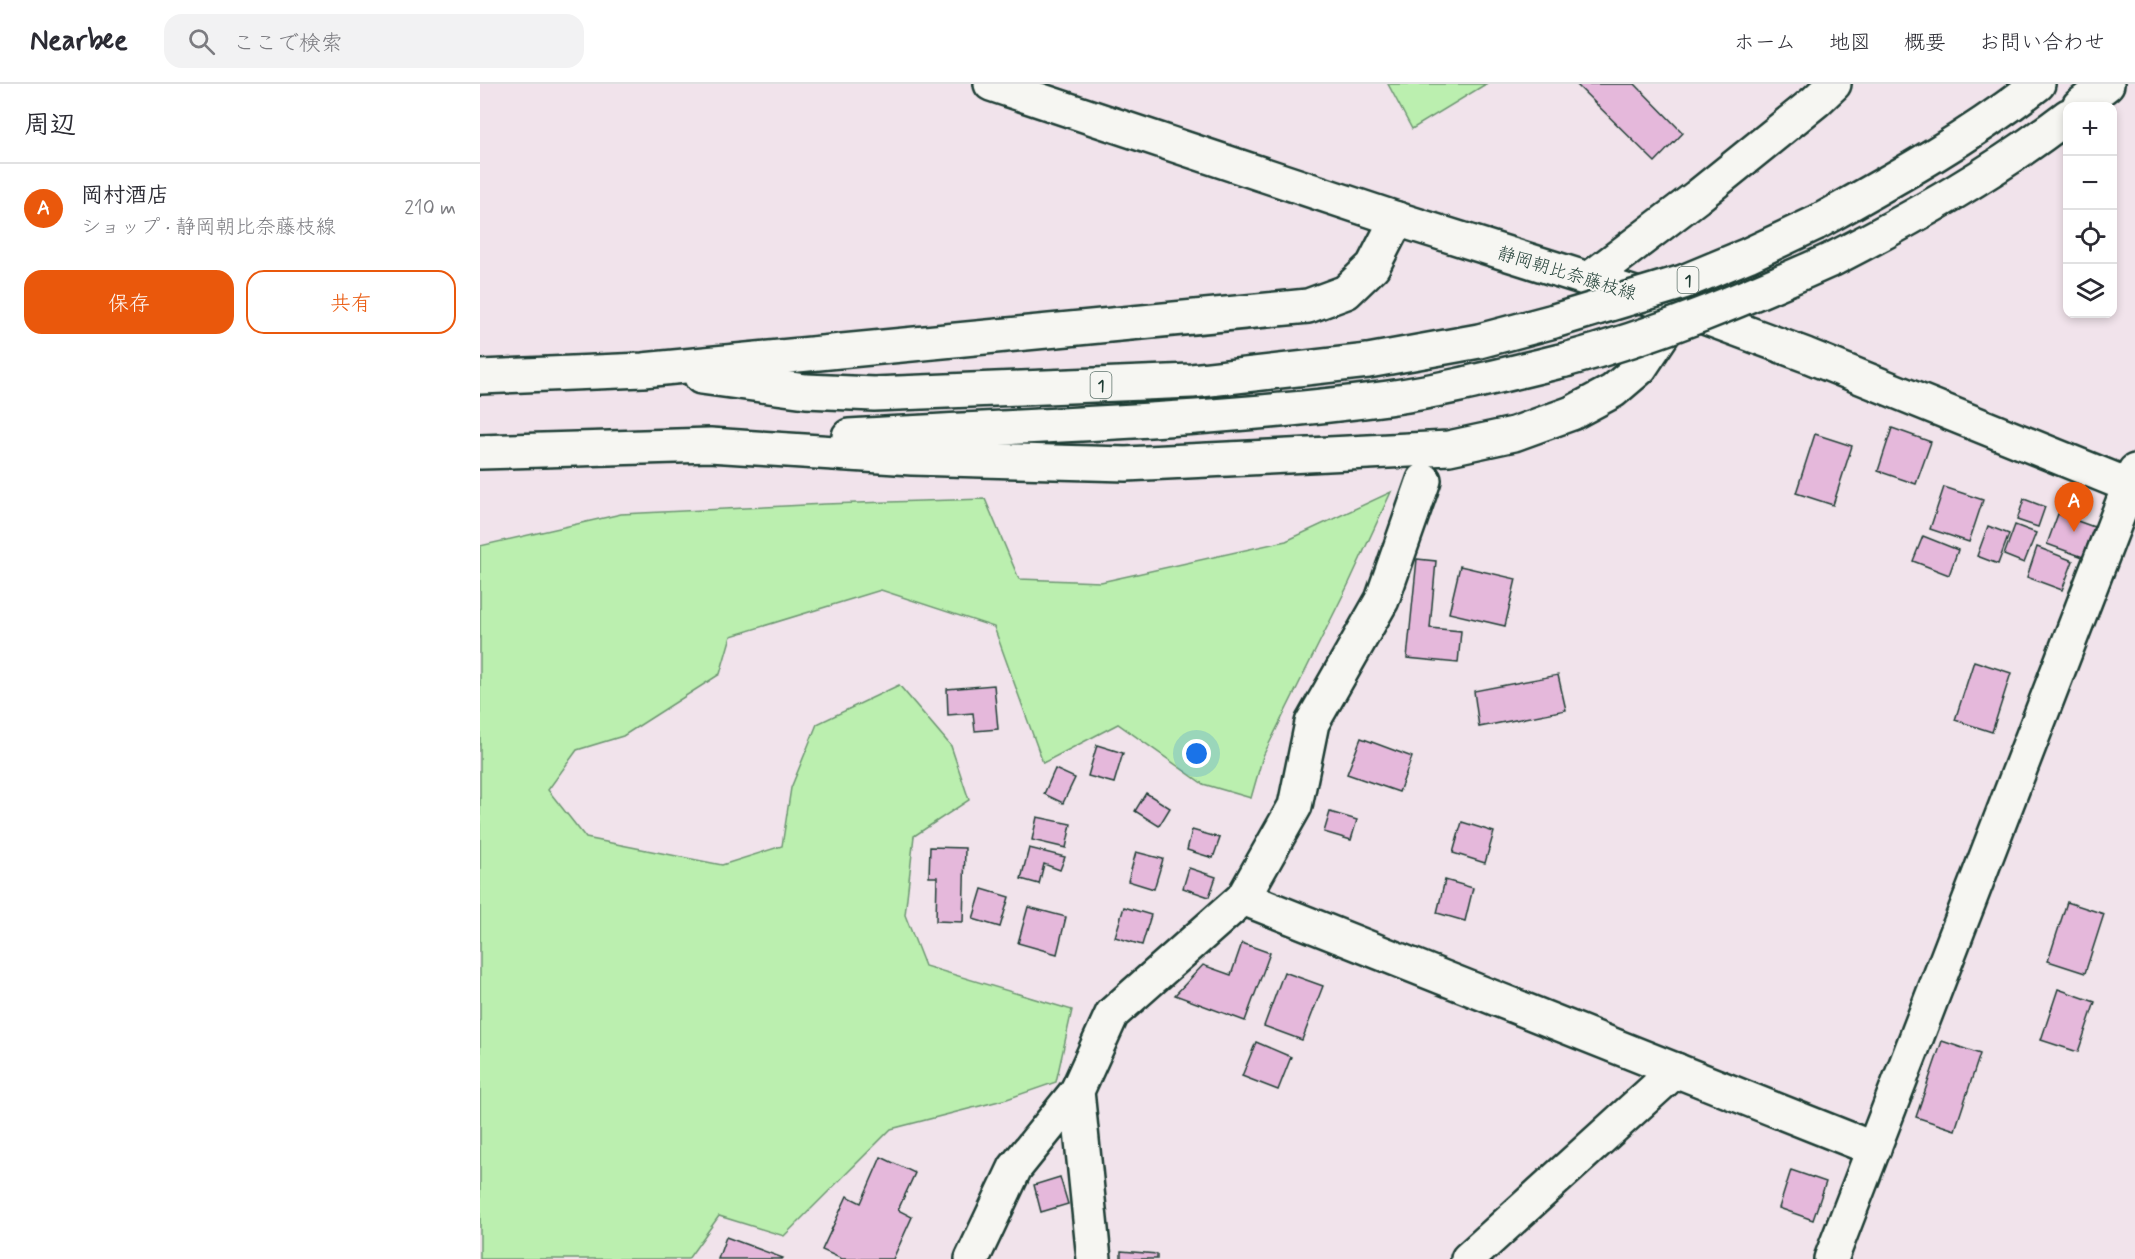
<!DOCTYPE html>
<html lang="ja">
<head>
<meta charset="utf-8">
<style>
	:root { --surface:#fff; --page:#f2f2f3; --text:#2b2b33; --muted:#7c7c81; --line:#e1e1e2; --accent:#ea580c }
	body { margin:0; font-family:Mynerve,"Klee One",sans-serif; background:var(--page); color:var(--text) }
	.controls { position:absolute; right:18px; top:18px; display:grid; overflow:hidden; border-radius:12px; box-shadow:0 3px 9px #0003 }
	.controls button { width:54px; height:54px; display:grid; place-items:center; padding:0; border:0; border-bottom:2px solid var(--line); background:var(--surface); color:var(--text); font:30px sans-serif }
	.you { position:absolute; left:717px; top:670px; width:21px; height:21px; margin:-15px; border:4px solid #fff; border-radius:50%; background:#1a73e8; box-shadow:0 0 0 9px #1a73e833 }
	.badge { display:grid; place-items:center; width:39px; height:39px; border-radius:50%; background:var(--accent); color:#fff; font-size:20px; font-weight:700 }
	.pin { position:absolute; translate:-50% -50px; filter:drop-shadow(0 2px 3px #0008) }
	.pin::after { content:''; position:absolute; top:32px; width:21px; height:18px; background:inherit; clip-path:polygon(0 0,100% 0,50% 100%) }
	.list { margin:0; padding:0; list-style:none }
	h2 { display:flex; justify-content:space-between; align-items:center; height:78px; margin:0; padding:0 24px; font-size:26px }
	h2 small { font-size:20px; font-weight:400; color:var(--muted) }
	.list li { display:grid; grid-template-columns:39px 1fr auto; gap:18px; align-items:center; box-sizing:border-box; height:90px; padding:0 24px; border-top:2px solid var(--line) }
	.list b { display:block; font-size:22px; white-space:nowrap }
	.list p { margin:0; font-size:20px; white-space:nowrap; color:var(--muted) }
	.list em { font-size:20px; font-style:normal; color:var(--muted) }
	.actions { display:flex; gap:12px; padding:18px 24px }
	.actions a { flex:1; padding:14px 0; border:2px solid var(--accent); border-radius:18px; text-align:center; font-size:21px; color:var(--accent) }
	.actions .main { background:var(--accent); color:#fff }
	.icon { flex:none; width:33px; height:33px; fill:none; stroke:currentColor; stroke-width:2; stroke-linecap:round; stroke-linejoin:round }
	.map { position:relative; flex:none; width:1655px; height:1175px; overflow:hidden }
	header { display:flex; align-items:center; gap:36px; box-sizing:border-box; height:84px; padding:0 30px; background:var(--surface); border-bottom:2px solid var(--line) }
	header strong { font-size:28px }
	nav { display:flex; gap:33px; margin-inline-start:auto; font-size:21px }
	.search { width:420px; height:54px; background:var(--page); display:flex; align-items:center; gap:15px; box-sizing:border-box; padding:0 21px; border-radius:18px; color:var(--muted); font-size:22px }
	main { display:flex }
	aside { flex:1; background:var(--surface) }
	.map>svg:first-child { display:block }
	.green { fill:#bbefaf; stroke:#6d9672; stroke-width:1.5 }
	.building { fill:#e5b8db; stroke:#1f3d34; stroke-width:1.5 }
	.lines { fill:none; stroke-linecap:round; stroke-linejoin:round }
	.minor-casing { stroke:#1f3d34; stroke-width:38 }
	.major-casing { stroke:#1f3d34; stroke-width:38 }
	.highway-casing { stroke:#1f3d34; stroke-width:38 }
	.minor { stroke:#f6f6f2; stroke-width:33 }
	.major { stroke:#f6f6f2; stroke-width:33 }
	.highway { stroke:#f6f6f2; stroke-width:33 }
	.highway-bridge-casing { stroke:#1f3d34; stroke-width:38; stroke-linecap:butt }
	.highway-bridge { stroke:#f6f6f2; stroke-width:33 }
	.labels { text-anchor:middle; stroke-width:4.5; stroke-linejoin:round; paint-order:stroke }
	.shield { fill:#f6f6f2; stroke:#60746d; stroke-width:1.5 }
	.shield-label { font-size:16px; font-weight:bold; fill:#1f3d34 }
	.street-label { font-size:18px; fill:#1f3d34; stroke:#f6f6f2 }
</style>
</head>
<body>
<header>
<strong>Nearbee</strong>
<div class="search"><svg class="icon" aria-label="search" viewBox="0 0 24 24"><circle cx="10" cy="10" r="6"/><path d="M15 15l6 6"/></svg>ここで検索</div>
<nav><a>ホーム</a><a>地図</a><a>概要</a><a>お問い合わせ</a></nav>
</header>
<main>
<aside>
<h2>周辺<small></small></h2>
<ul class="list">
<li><span class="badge">A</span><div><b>岡村酒店</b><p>ショップ · 静岡朝比奈藤枝線</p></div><em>210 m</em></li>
</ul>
<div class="actions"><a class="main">保存</a><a>共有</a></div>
</aside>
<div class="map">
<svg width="1655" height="1175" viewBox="0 0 1655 1175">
	<rect width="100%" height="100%" fill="#f1e3eb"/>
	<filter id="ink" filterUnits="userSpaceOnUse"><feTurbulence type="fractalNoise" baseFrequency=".0167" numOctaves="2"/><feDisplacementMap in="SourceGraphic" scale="12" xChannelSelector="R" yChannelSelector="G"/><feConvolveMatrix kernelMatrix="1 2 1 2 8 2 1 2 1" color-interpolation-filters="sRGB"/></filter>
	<g filter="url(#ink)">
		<g class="green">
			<polygon points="908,0 1006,0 932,45"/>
			<polygon points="911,408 869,499 783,672 771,714 723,700 638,640 563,679 514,543 401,506 251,552 240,590 143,652 97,666 68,706 106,754 242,781 302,762 311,704 337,640 419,601 471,662 489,716 434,752 425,831 445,882 592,926 576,998 527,1015 411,1045 304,1152 239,1132 208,1175 0,1175 0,462 141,430 345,420 505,415 539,495 621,498 806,457"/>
		</g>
		<g class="building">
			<polygon points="1096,0 1155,0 1203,49 1175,78"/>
			<polygon points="1412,344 1451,358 1436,400 1398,387"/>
			<polygon points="1335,350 1372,362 1353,421 1316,409"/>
			<polygon points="1464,403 1503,416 1489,458 1450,445"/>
			<polygon points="1544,415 1565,423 1558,443 1537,436"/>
			<polygon points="1578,430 1614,443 1603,473 1567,460"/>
			<polygon points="1535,441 1556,449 1544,479 1524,471"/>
			<polygon points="1508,442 1529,450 1518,480 1497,472"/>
			<polygon points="1443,452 1478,466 1469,491 1433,477"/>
			<polygon points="1557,463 1593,477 1582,506 1547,493"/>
			<polygon points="937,475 956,477 950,544 981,547 978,579 927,574"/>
			<polygon points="980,482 1036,495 1025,542 969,529"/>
			<polygon points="1494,577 1531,589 1512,648 1475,636"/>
			<polygon points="1078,591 1086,626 999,643 994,607"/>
			<polygon points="514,601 518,645 495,647 493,629 468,631 467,605"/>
			<polygon points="881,654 932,673 919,708 867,690"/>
			<polygon points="617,661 643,669 634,699 608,692"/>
			<polygon points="575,685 595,694 583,719 564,710"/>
			<polygon points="666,709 690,724 679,742 655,727"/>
			<polygon points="850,728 877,736 871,756 844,748"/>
			<polygon points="557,733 591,740 586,764 552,756"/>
			<polygon points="982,738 1014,748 1005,779 973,769"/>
			<polygon points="712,746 740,754 733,774 707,766"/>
			<polygon points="450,763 485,764 483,838 456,837 457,793 449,793"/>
			<polygon points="549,764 585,773 580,786 564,780 559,800 541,795"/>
			<polygon points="656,768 683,775 674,805 648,797"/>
			<polygon points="709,784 736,793 729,813 703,804"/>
			<polygon points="965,796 993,804 985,837 957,829"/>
			<polygon points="502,805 529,813 520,843 493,835"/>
			<polygon points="1587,818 1624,830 1605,889 1568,877"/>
			<polygon points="548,823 586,833 577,870 538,859"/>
			<polygon points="644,823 671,831 662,861 635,853"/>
			<polygon points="762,859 790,869 765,937 695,911 723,881 751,891"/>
			<polygon points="804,888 843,902 822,956 784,942"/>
			<polygon points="1578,905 1615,918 1598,968 1561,956"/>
			<polygon points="1462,957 1500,970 1475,1046 1436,1033"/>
			<polygon points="776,958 811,973 798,1006 762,992"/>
			<polygon points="401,1073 435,1089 418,1126 432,1133 413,1175 362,1175 342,1166 367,1112 381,1119"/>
			<polygon points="1311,1086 1346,1098 1333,1136 1299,1124"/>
			<polygon points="580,1093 588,1120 561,1128 554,1101"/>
			<polygon points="246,1153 303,1174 302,1175 238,1175"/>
			<polygon points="641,1167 677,1170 677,1175 641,1175"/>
		</g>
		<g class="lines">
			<g class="minor-casing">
				<g id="minor">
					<polyline points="1108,196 1217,113 1336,17 1354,0"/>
					<polyline points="763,814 1394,1065"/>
					<polyline points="492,1175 535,1084 597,1007"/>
					<polyline points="614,1175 597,1007 632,930 763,814 815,722 832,639 902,516 944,396"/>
					<polyline points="988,1175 1196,986"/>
					<polyline points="1351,1175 1655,387"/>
				</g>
			</g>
			<g class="major-casing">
				<polyline id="major" points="511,0 917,135 1200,224 1326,271 1655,404"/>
			</g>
			<g class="highway-casing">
				<g id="highway">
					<polyline points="1599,22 1627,0"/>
					<path d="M1336,139C1413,96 1489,54 1558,0"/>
					<path d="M1353,175C1435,133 1515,88 1588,32"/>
					<polyline points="0,293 163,286 828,222 866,208 893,182 917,135"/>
					<polyline points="221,293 326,307 394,310 712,297 888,277 999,257 1074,237"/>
					<path d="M369,352C549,341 729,338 908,314C967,306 1026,290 1085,276"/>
					<polyline points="0,368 230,361 432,374 646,380 969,364 1034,350 1092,329 1133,307 1160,284 1196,230"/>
				</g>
			</g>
			<use href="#minor" class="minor"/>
			<use href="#major" class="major"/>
			<use href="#highway" class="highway"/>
			<g class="highway-bridge-casing">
				<g id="highway-bridge">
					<polyline points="1074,237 1203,198 1268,171 1336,139"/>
					<path d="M1085,276C1178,251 1266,214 1353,175"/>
				</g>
			</g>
			<use href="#highway-bridge" class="highway-bridge"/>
		</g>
	</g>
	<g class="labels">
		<g class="shield">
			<rect x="1197.5" y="183" width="21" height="26" rx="4.5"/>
			<rect x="610.5" y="288" width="21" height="26" rx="4.5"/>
		</g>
		<g class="shield-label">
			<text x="1208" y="202">1</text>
			<text x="621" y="307">1</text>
		</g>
		<g class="street-label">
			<text transform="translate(1087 189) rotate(17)" y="6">静岡朝比奈藤枝線</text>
		</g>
	</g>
</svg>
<div class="controls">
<button>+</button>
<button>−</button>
<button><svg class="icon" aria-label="locate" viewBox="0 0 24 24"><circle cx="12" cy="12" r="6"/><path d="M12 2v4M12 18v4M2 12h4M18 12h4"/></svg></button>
<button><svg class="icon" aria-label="layers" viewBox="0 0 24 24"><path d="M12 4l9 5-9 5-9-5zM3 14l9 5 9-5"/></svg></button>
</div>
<div class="you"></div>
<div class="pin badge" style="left:1594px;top:448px">A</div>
</div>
</main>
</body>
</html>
